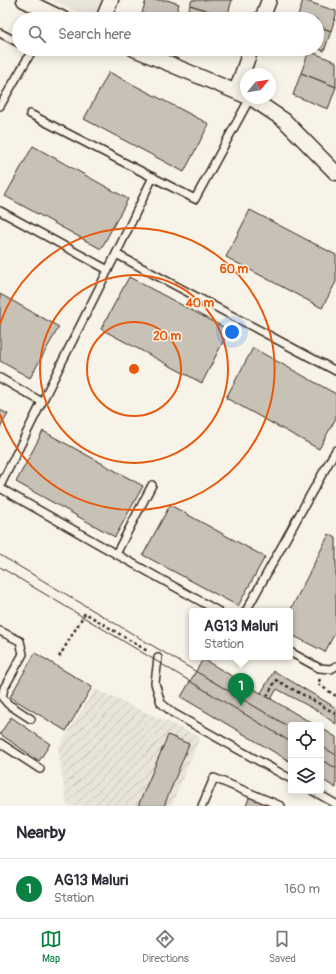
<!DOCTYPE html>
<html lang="en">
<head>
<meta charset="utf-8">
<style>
	:root { --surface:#fff; --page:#f2f2f3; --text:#2b2b33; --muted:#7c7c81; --line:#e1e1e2; --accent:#0b8043 }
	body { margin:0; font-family:Pangolin,sans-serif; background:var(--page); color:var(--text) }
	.controls { position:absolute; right:12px; bottom:12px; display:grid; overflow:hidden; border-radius:4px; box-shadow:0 2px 10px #0003 }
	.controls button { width:36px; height:36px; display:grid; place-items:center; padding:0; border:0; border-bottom:1px solid var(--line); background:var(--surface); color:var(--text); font:20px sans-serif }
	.compass { position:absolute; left:240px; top:68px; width:36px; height:36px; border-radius:50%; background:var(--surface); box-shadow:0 2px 10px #0003; rotate:60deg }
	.you { position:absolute; left:232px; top:332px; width:14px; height:14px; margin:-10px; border:3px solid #fff; border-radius:50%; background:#1a73e8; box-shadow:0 0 0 6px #1a73e833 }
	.badge { display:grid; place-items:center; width:26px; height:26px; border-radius:50%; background:var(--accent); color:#fff; font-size:13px; font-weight:700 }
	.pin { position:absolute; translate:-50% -33px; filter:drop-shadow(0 1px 2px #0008) }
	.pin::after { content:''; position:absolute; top:21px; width:14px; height:12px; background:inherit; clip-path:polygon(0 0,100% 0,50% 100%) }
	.popup { position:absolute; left:189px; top:608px; width:104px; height:52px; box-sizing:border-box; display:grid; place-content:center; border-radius:4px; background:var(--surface); filter:drop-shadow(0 1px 3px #0005); font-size:13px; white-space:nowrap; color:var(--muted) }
	.popup b { font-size:15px; color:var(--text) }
	.popup::after { content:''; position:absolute; left:50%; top:100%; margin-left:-8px; border:8px solid transparent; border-top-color:var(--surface) }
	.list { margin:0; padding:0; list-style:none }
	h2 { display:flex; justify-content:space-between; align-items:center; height:52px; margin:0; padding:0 16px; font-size:17px }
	h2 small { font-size:13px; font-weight:400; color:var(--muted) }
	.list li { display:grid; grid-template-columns:26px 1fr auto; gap:12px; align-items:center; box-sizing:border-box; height:60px; padding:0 16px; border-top:1px solid var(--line) }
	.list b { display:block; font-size:15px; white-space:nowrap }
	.list p { margin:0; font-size:13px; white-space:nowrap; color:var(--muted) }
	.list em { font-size:13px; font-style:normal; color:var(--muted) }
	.icon { flex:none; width:22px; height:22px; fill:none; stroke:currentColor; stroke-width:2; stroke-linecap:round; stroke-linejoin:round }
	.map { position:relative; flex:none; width:336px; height:806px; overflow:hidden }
	.search { position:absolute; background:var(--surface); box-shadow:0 2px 10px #0003; left:12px; right:12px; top:12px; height:44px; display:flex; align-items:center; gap:10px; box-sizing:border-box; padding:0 14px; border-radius:22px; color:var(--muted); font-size:15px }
	.sheet { height:112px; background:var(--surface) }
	nav { display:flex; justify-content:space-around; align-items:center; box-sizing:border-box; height:56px; border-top:1px solid var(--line); background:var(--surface); font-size:11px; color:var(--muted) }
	nav a { display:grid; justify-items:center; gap:2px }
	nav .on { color:var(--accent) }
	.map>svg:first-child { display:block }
	.built { fill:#e9e4d9 }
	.industrial { fill:url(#industrial-furrows) }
	.building { fill:#c8c1b6; stroke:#3b2a1e }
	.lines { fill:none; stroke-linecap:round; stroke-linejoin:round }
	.service-casing { stroke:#3b2a1e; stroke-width:10 }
	.minor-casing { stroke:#3b2a1e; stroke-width:17 }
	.path { stroke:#3b2a1e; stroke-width:2.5; stroke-dasharray:3 3; stroke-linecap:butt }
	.service { stroke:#f7f3e8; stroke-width:7 }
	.minor { stroke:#f7f3e8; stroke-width:14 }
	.tram { stroke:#3b2a1e; stroke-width:1 }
	.ring { fill:none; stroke:#e8590c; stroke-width:2 }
	.centre { fill:#e8590c; stroke:#f7f3e8; stroke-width:2 }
	.ring-label { font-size:12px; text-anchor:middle; font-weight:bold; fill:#e8590c; stroke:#f7f3e8; stroke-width:3; stroke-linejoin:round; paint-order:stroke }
</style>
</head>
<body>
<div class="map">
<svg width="336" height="806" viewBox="0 0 336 806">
	<defs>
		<pattern id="industrial-furrows" width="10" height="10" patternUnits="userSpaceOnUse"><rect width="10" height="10" fill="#e9e4d9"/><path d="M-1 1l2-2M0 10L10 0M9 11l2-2" fill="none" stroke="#c9c4ba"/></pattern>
	</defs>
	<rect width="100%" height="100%" fill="#f7f3e8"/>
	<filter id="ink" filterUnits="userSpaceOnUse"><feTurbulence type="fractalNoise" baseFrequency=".025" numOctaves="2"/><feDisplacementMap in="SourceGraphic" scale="8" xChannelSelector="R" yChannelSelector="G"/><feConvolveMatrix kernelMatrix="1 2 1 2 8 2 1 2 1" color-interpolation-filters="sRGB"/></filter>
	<g filter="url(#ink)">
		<polygon class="built" points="53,0 102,0 95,19 91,19"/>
		<polygon class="industrial" points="95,689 200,737 171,806 67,806 58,748"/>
		<g class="building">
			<polygon points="146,0 167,0 179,4 174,19 161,19 142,13"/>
			<polygon points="192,0 232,0 227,17 190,5"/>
			<polygon points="303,0 336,11 336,15 331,31 317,26 317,19 297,19"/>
			<polygon points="190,5 227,17 226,19 185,19"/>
			<polygon points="317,26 331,31 324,51 317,48"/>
			<polygon points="309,51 336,62 336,87 301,73"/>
			<polygon points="109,72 209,124 184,172 84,119"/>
			<polygon points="301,73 336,87 328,109 293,95"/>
			<polygon points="33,146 128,199 101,249 5,196"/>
			<polygon points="250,210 336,255 336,282 322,308 226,257"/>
			<polygon points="129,277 229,330 202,383 101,329"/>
			<polygon points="0,294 59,327 30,378 0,361"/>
			<polygon points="253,348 336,394 336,418 319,449 226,398"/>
			<polygon points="0,410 8,414 0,428"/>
			<polygon points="43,431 143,486 115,537 16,482"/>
			<polygon points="170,505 265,557 238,606 143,555"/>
			<polygon points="329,534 336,538 336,631 325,652 290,634 290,611"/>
			<polygon points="35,653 92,687 66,731 10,697"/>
			<polygon points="203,659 315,725 291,725 291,762 181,697"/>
			<polygon points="274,671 323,700 336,708 336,724 316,710 277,689 271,699 261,693"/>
			<polygon points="11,717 50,744 39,761 0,734"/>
			<polygon points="321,728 336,737 336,788 321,779"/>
			<polygon points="168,735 189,744 164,806 138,806"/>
			<polygon points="250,795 268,801 266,806 246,806"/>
		</g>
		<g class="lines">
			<g class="service-casing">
				<g id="service">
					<polyline points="0,33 19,43"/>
					<polyline points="0,106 33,49"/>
					<polyline points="30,114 195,199 250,98"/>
					<polyline points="0,211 108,270"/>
					<polyline points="116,254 153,177"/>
					<polyline points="0,378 42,402"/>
					<polyline points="0,486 116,254 336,371"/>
					<polyline points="0,488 116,554 218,611"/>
					<polyline points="116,554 152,485"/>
					<polyline points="246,611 308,499 336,450"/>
					<polyline points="0,631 20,641 23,654 4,688 2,697 8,704 31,719"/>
					<polyline points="290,652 319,668 331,669 336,666"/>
					<polyline points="158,658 155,683 161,703 173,713 291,779"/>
					<polyline points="0,743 40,769"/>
					<polyline points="313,791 336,804"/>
					<polyline points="202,806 214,778 281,806"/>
				</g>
			</g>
			<g class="minor-casing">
				<g id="minor">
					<polyline points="24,0 63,19"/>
					<polyline points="103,19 111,0"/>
					<polyline points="262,19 269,0"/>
					<polyline points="134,49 246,96"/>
					<polyline points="236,91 251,49"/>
					<polyline points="251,98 284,120 336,173"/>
				</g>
			</g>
			<g class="path">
				<polyline points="59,657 85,613 149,652"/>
				<polyline points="320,679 318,684 336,696"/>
				<polyline points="267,696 276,680 318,703 336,714"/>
			</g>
			<use href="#service" class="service"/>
			<use href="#minor" class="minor"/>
			<g class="tram">
				<polyline points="0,555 291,728"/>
				<polyline points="0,567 291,742"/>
				<polyline points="321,746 336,755"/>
				<polyline points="321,760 336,768"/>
			</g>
		</g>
	</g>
	<g class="ring">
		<circle cx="134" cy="369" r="47"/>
		<circle cx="134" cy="369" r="94"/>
		<path d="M0 324A141 141 0 1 1 0 414"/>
	</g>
	<circle cx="134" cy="369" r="6" class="centre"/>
	<g class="ring-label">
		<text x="234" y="273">60 m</text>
		<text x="200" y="307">40 m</text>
		<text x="167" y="340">20 m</text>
	</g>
</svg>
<div class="controls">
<button><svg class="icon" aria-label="locate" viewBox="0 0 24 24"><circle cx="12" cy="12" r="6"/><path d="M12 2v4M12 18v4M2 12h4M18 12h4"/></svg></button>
<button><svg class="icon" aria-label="layers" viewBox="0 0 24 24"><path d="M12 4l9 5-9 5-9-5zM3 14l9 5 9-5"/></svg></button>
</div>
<svg class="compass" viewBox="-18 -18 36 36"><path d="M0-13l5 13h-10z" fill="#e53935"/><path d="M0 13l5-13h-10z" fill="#7c7c81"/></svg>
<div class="you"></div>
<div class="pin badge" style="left:241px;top:706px">1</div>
<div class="popup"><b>AG13 Maluri</b>Station</div>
<div class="search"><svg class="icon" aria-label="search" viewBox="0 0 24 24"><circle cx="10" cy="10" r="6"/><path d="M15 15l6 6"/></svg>Search here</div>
</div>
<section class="sheet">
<h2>Nearby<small></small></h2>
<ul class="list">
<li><span class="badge">1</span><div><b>AG13 Maluri</b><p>Station</p></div><em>160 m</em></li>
</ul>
</section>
<nav>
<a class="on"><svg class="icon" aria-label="map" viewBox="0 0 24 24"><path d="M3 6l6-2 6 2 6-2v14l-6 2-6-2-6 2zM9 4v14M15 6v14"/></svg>Map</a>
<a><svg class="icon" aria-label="directions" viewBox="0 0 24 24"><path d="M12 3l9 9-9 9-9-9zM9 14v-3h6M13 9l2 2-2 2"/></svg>Directions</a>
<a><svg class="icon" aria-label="saved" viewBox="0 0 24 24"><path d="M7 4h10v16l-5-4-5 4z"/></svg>Saved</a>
</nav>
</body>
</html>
